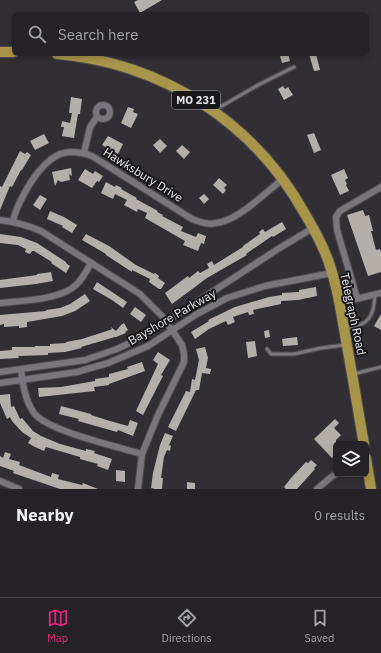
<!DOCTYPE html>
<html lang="en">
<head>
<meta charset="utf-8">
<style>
	:root { --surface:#252327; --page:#2d2b2f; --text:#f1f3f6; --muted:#a3a4a7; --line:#424044; --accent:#db2777 }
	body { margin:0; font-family:"IBM Plex Sans",sans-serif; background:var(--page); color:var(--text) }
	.controls { position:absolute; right:12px; bottom:12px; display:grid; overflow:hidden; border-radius:6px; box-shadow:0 2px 6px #0003 }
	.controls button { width:36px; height:36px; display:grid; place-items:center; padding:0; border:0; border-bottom:1px solid var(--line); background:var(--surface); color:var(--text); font:20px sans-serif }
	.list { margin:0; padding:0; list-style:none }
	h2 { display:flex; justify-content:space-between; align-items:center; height:52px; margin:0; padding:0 16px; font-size:17px }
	h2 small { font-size:13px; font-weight:400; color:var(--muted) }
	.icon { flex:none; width:22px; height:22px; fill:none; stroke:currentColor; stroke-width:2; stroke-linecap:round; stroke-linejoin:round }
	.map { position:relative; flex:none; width:381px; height:489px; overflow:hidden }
	.search { position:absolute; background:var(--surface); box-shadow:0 2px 6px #0003; left:12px; right:12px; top:12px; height:44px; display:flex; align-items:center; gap:10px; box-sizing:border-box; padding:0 14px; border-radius:6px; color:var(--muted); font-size:15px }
	.sheet { height:108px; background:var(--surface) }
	nav { display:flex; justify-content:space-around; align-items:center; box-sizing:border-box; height:56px; border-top:1px solid var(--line); background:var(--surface); font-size:11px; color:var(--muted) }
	nav a { display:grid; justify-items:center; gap:2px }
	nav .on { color:var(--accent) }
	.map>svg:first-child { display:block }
	.building { fill:#b5afab }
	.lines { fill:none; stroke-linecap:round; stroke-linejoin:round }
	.service-casing { stroke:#4f4d52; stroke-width:5 }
	.minor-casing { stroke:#4f4d52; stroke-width:8 }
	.primary-casing { stroke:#4f4d52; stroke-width:12 }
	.service { stroke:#78767c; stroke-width:3 }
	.minor { stroke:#78767c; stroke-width:6 }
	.primary { stroke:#a9954a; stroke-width:10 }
	.labels { text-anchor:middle; stroke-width:4; stroke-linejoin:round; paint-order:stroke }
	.shield { fill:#18181a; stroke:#aaa9ac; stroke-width:1 }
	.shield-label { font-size:11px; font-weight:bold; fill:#e9e7eb }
	.street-label { font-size:12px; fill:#e9e7eb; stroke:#18181a }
</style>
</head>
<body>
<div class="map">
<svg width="381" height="489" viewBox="0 0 381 489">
	<rect width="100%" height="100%" fill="#312f34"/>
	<g class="building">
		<polygon points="138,0 162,0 140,13 134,2"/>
		<polygon points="288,54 290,61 282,63 280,56"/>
		<polygon points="309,54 316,54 320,70 314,71"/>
		<polygon points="283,86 285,89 288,87 293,95 284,100 278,89"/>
		<polygon points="71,97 82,99 80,114 78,114 74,138 62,136 64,127 61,127 62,121 70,123 72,113 69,113"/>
		<polygon points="128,107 134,109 133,112 138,114 131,128 121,123"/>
		<polygon points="314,133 321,150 314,153 307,135"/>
		<polygon points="44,134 49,143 35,150 30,141"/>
		<polygon points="108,136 123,144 118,154 102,145"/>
		<polygon points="160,139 167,146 160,153 153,145"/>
		<polygon points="182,145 190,152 184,159 176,151"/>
		<polygon points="20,151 25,154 27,152 31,155 22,170 21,170 12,187 10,186 0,210 0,186 2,187"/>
		<polygon points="71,168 72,176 69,174 70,180 61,182 58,180 55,186 52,172"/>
		<polygon points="85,169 93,174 95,171 103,176 99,182 97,181 92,188 78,180"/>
		<polygon points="344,169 348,178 345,180 347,184 346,185 349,191 340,195 331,175"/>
		<polygon points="219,178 227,185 224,188 226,190 223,194 213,185"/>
		<polygon points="106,182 115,187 116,185 122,188 121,189 137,198 136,199 158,211 157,212 163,215 162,216 183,227 181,231 196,237 198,233 206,236 204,244 201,243 198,251 183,245 185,241 145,218 147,213 138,209 137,212 124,205 127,200 115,194 113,199 101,193"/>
		<polygon points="204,194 209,199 204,204 199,198"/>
		<polygon points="40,195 47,199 40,210 33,205"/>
		<polygon points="363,210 365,216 369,215 373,231 371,231 376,250 380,249 381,252 381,272 368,276 347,215"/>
		<polygon points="50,211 64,217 77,225 72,233 62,227 63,226 47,219"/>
		<polygon points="282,222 286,229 273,237 272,236 246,254 247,255 207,278 172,304 165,293 188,276 189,278 198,271 200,273 209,268 207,264 212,261 214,265 243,247 243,246 260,234 259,232 263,229 265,232"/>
		<polygon points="0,234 21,237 37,243 66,262 66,263 70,266 66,273 51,263 52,262 34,251 32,251 30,254 25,252 26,249 18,245 0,243"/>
		<polygon points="86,234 109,246 136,265 154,274 155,273 159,276 158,278 165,283 161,289 159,289 149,282 150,279 132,270 132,272 106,255 106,254 82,240"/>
		<polygon points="51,272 53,281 36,284 0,288 0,280 37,275 37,274"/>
		<polygon points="97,282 127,302 123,308 112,300 93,289"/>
		<polygon points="316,287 317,296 298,300 281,301 281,304 253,310 254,314 249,315 248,312 233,317 235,322 228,325 226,321 209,329 195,339 191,332 209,321 208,320 235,307 269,297 282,295 282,293 299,292 299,290"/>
		<polygon points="85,294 90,301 75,311 62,316 27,322 27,327 19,328 19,326 4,327 4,324 0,325 0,315 46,311 46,310 60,308 70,304"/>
		<polygon points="135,307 146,315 141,322 130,314"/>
		<polygon points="381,314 381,330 374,326"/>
		<polygon points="124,323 128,330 125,332 126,333 116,337 115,337 81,347 82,348 65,352 48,353 48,355 18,356 19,358 0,359 0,351 12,350 12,347 35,347 35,346 50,346 50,344 66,343 66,342 82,339 110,330 112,329 111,327 116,331 121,325"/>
		<polygon points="269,330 270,337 265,338 264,331"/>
		<polygon points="297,337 298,345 283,346 282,339"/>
		<polygon points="255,341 257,356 248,358 246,342"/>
		<polygon points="205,347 208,358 206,368 211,369 210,374 202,373 199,390 196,390 176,431 168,427 186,391 190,392 192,379 195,380 199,360 196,349"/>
		<polygon points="158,352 170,360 161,375 163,376 143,415 136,411 158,364 153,360"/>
		<polygon points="142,362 145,371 109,384 109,385 94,387 95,391 39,397 38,388 61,387 95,381 95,379 109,377 109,374 128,369 127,367"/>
		<polygon points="10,394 11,407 14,406 20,419 22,418 33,431 41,436 60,444 86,451 86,449 95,451 94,453 112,459 108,470 97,466 98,464 80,459 80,457 46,447 44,451 35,447 28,443 31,438 22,432 12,421 10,417 7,419 0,403 0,395"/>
		<polygon points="61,406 91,414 91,415 110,421 128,426 130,420 138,423 133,436 118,430 117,432 78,421 79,419 59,414"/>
		<polygon points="335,419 339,423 334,428 341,435 336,440 336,455 332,458 314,439"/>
		<polygon points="165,433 173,436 169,445 171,446 170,451 167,450 164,457 161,478 163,478 162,489 155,489 151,488 153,473 160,445"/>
		<polygon points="5,452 11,454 9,459 20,462 19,465 51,477 52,473 59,475 58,479 82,485 83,483 98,489 60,489 13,473 14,471 0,466 0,456 3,458"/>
		<polygon points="311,460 317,465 314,468 315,469 297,489 286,489 284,487 291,478 306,462 308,463"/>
		<polygon points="116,470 125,471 125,482 116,481"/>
		<polygon points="187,482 195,483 195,489 187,489"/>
	</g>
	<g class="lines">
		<g class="service-casing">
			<g id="service">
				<polyline points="215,110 258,85 294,67"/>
				<path d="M346,329C369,325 374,317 375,294"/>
				<polyline points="267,349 271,354 294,354 321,348 345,345"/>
				<polyline points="354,374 381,367"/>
			</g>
		</g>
		<g class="minor-casing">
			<g id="minor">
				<circle cx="103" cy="112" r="7"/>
				<polyline points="84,153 90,127 97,117"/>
				<path d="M0,220C15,222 27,225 41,231L140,294L162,316L176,336L182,345L184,354V362L158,415L142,454L138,489"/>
				<path d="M13,221C16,207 23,195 31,182C47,158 62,145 92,156L192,219C200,222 208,225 216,223C238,221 266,192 283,179"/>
				<polyline points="357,298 337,230 336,217 340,211 381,187"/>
				<path d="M0,303C21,301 62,300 77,284C83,278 87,270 91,263"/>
				<polyline points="340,303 381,293"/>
				<path d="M21,370C23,385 25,400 34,413C47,431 119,447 142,454"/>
				<polyline points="0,372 85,360 117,349 146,335 278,249 313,228"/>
				<polyline points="0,383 77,372 108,363 148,346 197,314 227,298 265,286 332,273"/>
				<polyline points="0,481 19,489"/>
				<polyline points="317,489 331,477 336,474"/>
			</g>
		</g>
		<g class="primary-casing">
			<g id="primary">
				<polyline points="0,52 14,52"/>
				<path d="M57,54C162,63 254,122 305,214C314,229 322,244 328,260C338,288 342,317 347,346C353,378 358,411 364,444"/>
				<polyline points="366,458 371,489"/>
			</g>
		</g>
		<use href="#service" class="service"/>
		<use href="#minor" class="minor"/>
		<use href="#primary" class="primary"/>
	</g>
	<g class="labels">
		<rect class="shield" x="172" y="91" width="48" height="18" rx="3"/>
		<g class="shield-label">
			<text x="196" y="104">MO 231</text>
		</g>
		<g class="street-label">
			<text transform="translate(143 175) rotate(32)" y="4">Hawksbury Drive</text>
			<text transform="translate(353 314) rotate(78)" y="4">Telegraph Road</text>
			<text transform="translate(172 317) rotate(-30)" y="4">Bayshore Parkway</text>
		</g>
	</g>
</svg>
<div class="controls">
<button><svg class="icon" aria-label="layers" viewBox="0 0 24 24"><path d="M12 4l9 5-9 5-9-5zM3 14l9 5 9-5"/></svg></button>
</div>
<div class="search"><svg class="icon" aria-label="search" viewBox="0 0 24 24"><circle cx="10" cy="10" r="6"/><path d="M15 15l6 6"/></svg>Search here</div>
</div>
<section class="sheet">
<h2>Nearby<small>0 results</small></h2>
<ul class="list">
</ul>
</section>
<nav>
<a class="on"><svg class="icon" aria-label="map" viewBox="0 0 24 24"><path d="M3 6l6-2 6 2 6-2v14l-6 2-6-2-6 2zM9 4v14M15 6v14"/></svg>Map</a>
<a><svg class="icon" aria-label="directions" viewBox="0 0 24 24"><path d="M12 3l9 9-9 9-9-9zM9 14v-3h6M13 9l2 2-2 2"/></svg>Directions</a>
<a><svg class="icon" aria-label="saved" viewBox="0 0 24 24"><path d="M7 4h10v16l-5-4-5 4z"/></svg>Saved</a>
</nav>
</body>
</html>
